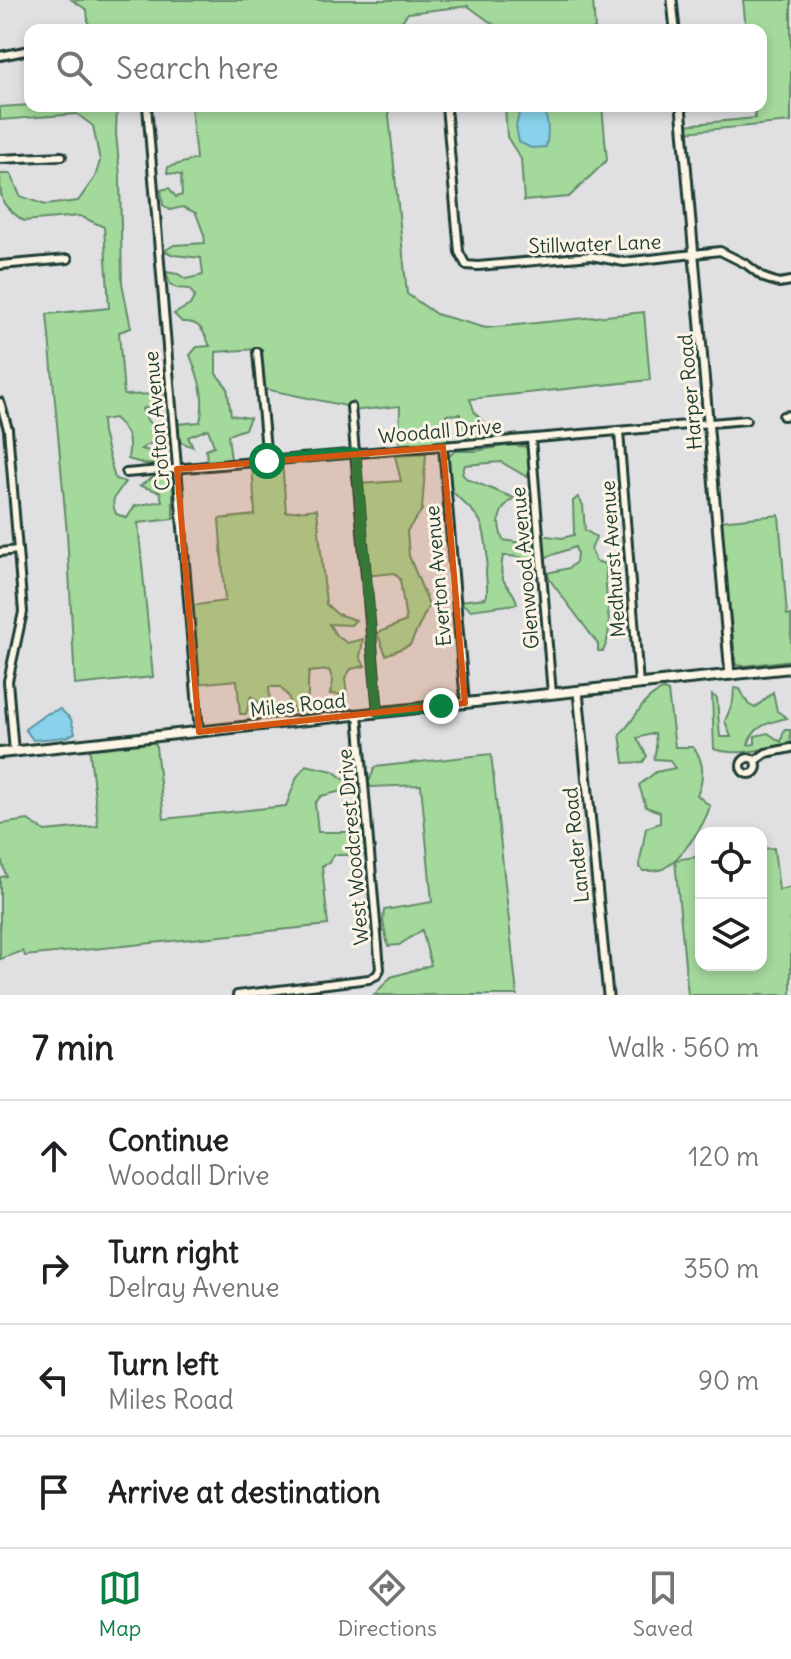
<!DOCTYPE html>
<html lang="en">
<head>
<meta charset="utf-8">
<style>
	:root { --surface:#fff; --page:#f2f2f2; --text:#202124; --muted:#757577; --line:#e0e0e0; --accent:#0b8043 }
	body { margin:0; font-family:Delius,sans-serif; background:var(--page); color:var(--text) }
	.controls { position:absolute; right:24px; bottom:24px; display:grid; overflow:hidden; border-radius:16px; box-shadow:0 4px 12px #0003 }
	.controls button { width:72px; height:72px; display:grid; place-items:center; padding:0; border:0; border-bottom:2px solid var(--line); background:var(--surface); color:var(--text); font:40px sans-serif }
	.stop { position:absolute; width:24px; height:24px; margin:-18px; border:6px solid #0b8043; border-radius:50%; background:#fff }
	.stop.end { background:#0b8043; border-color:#fff; box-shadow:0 2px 8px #0008 }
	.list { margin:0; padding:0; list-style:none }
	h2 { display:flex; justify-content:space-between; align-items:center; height:104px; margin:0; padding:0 32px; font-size:34px }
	h2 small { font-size:26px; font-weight:400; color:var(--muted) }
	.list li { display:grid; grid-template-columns:52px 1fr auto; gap:24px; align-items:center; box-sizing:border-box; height:112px; padding:0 32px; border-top:2px solid var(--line) }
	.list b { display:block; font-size:30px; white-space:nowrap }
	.list p { margin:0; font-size:26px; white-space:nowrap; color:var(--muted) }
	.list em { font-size:26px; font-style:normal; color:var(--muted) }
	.icon { flex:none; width:44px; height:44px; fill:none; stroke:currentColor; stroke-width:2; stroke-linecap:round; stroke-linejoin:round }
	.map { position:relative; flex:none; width:791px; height:995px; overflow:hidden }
	.search { position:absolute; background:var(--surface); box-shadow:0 4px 12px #0003; left:24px; right:24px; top:24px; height:88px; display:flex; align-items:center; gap:20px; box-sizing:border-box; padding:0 28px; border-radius:16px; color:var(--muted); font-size:30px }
	.sheet { height:552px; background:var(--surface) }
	nav { display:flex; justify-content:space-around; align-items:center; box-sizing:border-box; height:112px; border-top:2px solid var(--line); background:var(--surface); font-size:22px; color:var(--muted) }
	nav a { display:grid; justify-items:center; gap:4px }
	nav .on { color:var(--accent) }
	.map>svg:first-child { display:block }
	.green { fill:#a4d99c; stroke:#628b68; stroke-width:2 }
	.water { fill:#8ad2eb; stroke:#5f96a2; stroke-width:2 }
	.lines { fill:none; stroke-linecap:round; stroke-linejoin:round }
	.minor-casing { stroke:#1f3d34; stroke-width:12 }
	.tertiary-casing { stroke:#1f3d34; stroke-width:13 }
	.secondary-casing { stroke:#1f3d34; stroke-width:14 }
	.minor { stroke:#fcf5e5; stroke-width:6 }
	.tertiary { stroke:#fcf5e5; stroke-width:7 }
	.secondary { stroke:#fcf5e5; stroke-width:8 }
	.route { stroke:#0b8043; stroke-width:10 }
	.marked { fill:#d45610; fill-opacity:0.2; stroke:#d45610; stroke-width:6; stroke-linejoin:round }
	.labels { text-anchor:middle; stroke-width:6; stroke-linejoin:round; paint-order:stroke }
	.street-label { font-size:20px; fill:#1f3d34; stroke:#fcf5e5 }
</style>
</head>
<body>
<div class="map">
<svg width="791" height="995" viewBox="0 0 791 995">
	<rect width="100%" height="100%" fill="#e0e0e3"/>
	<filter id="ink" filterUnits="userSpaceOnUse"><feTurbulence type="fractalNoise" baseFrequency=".0125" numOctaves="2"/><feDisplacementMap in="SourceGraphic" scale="16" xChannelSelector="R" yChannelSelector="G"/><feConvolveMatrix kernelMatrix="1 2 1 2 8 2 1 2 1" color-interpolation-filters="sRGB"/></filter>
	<g filter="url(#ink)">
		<g class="green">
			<polygon points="72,0 593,0 595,30 501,30 468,6 408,13 395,30 89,30 87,10"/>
			<polygon points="743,0 791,0 791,122 685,132 684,125 755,118 754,106 761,106 761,30 746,30"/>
			<path d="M30,105L117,106L116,133L120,176L122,283L131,328L119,332L124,395L163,394L161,408L154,406L142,409C147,426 155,428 171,431L141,449L159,453L162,466L145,464L128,459C131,439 129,432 114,418L102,420L103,433L115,479L125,482C117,495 109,498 116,514L127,518L135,506L162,501L160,492L140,486L158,474H170L173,477V519L138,523L153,677L75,685L67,533L47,314L109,308L104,227L80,216L24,221C1,205 0,202 0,174H11L20,196L45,205L78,201L95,177L100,161L93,126L77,114L0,120V107Z"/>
			<path d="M191,106H388L407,294L436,314L486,328L644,312L650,380L470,399L475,413L494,434L492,438L463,441L460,414L446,415L445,424L449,440L399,447L400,406L351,411V407L260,388L256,349L216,352V374L227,387L231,415L250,418L245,429L228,435L231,460L207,464L206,449L214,446L208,429L188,437L193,447L180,442L177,424L200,422C206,397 199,378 190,355L197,347L210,346C203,330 200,321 182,322L174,314L190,305L195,296L189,289L177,288L170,284L166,272L178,274L186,279L203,275L201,258L174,255L164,251L174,245L205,243L204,235L196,213L183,207L170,210L163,205L161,190L169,188L176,197L182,195L181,175L167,173L168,167L196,159Z"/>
			<polygon points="505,106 522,106 545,113 541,106 602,106 607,160 569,197 524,201 521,159 507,137"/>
			<path d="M511,445L527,447L531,468L527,477L501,462L465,465L462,474L467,479L514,498C498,509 496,522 503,540L522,543L524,534L520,510L533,515L539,568L530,569C526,555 516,556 503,556C496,590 514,583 517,604L470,610L459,601L486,598C489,589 486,581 486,572C486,565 488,559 487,553C483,511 476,517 450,489L448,457L455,451H475Z"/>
			<polygon points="426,454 422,510 407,531 409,556 429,605 410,645 386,655 377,633 406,621 400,579 394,573 366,576 358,484 401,481 395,456"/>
			<path d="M282,460L286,512L317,509L326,604L337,614L356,620L351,625L329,624L336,635L347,643L363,639L360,657L365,666L351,669L345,678L347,695L330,694L333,681L329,670L309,672C306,688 312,701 301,714L293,711L288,696L280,687H269L271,714L264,716L258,702L251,696L246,714H240L237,680L195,684L189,606L225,601L219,519L255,515L252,462Z"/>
			<path d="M578,497L583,505L585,530L596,537L591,550L596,561L607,565C601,593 617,626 603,651H598V644L550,580L547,573L569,568L576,562L577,553L575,547L544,558L540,535L562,538L574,535L573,501Z"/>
			<polygon points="779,515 787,615 791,615 791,660 745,666 736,665 720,521"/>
			<path d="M734,688L740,689L748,704L755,708L773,692L777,711L787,718C769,722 753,726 748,745L755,744V736L768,733L781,742L784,730H790L791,744C766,748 739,757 714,749L712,695L717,698L720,737H731L725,721L733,702Z"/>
			<path d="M663,690L668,692L675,747H693C705,761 704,779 697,795L710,806C705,825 681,859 663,869C658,871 649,871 643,871L639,866L646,828L660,823V812L646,807L639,785L656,772L675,768L669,760L654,759L656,748L655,733L637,738L647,756L643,762L624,763L620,734C636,720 641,698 663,690Z"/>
			<polygon points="155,738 164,819 286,806 297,777 306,765 333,771 355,788 321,796 315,803 318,832 365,832 367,855 333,855 329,863 322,866 328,925 25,956 23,951 0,959 0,877 6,876 0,855 0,824 28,820 45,831 98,826 89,744"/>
			<polygon points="491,754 517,995 374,995 391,977 431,965 422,930 399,945 388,946 383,922 384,910 432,902 421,785 370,787 369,782 375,767"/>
			<polygon points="774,848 779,890 791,887 791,995 688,995 675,860 701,856 701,965 761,965 761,849"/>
		</g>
		<g class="water">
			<path d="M541,106C549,119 549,132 546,147L531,148L519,142L516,126L521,107Z"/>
			<polygon points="60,709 71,719 75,733 67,737 33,740 25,729 46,714"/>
		</g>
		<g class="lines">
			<g class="minor-casing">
				<g id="minor">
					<polyline points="0,56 30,50"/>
					<polyline points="147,106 199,732"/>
					<polyline points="446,106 459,252 466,265 478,266 591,256 624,262 720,251 746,264 764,278 779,283 791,281"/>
					<polyline points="0,159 62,156"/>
					<polyline points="0,265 68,259"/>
					<polyline points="257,352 267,461"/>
					<polyline points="0,402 8,429 23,612 8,681 14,752"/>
					<polyline points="351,407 378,713"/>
					<polyline points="783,416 791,415"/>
					<polyline points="619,432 639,684"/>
					<polyline points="531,439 552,694"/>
					<polyline points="443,447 465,703"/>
					<polyline points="126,473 746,420"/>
					<polyline points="0,552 18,550"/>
					<circle cx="749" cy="766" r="8"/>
					<polyline points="756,760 766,753 791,748"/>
					<polyline points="237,995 369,979 377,975 380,969 358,715"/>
				</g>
			</g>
			<g class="tertiary-casing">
				<g id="tertiary">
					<polyline points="672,0 675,30"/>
					<polyline points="681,106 730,675"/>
					<polyline points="578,692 608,995"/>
				</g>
			</g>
			<g class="secondary-casing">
				<polyline id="secondary" points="0,753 791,668"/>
			</g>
			<use href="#minor" class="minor"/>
			<use href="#tertiary" class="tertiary"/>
			<use href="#secondary" class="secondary"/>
		</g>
	</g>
	<g class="lines" filter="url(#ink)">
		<polyline class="route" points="267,461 356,453 378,713 441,706"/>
	</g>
	<path class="marked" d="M443,447L465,703L199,732L177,469Z"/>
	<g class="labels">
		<g class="street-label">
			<text transform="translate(595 244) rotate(-2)" y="7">Stillwater Lane</text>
			<text transform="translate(690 392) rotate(-95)" y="7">Harper Road</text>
			<text transform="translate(157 421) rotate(-95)" y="7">Crofton Avenue</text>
			<text transform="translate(440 431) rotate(-5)" y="7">Woodall Drive</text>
			<text transform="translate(613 559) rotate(-94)" y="7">Medhurst Avenue</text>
			<text transform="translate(525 568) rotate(-95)" y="7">Glenwood Avenue</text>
			<text transform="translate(438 576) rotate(-95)" y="7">Everton Avenue</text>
			<text transform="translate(298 705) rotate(-6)" y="7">Miles Road</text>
			<text transform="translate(576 845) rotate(-96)" y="7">Lander Road</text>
			<text transform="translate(353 847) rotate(-95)" y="7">West Woodcrest Drive</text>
		</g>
	</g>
</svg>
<div class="controls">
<button><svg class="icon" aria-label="locate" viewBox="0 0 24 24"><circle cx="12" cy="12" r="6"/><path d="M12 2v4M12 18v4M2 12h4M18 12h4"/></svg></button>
<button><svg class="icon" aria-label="layers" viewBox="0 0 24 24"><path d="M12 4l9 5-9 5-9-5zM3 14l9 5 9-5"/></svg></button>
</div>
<div class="stop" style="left:267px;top:461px"></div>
<div class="stop end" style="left:441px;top:706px"></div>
<div class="search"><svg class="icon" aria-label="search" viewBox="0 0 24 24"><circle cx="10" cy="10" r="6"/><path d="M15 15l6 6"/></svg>Search here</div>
</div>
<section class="sheet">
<h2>7 min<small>Walk · 560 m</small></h2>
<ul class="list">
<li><svg class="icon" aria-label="ahead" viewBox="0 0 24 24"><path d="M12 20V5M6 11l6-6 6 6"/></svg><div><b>Continue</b><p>Woodall Drive</p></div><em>120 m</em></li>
<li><svg class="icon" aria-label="right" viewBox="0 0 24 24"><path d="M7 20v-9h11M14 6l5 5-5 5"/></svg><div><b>Turn right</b><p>Delray Avenue</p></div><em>350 m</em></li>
<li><svg class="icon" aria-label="left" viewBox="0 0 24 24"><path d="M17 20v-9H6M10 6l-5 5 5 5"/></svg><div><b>Turn left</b><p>Miles Road</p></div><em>90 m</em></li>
<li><svg class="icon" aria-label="arrive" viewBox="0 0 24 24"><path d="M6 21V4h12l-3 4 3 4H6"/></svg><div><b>Arrive at destination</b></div></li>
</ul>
</section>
<nav>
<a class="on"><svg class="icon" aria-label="map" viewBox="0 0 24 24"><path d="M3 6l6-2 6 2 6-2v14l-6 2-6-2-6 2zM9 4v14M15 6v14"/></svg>Map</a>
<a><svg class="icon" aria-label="directions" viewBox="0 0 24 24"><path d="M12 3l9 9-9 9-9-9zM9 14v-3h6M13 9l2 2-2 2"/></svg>Directions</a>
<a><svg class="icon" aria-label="saved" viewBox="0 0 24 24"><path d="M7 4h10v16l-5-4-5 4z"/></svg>Saved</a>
</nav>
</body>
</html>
